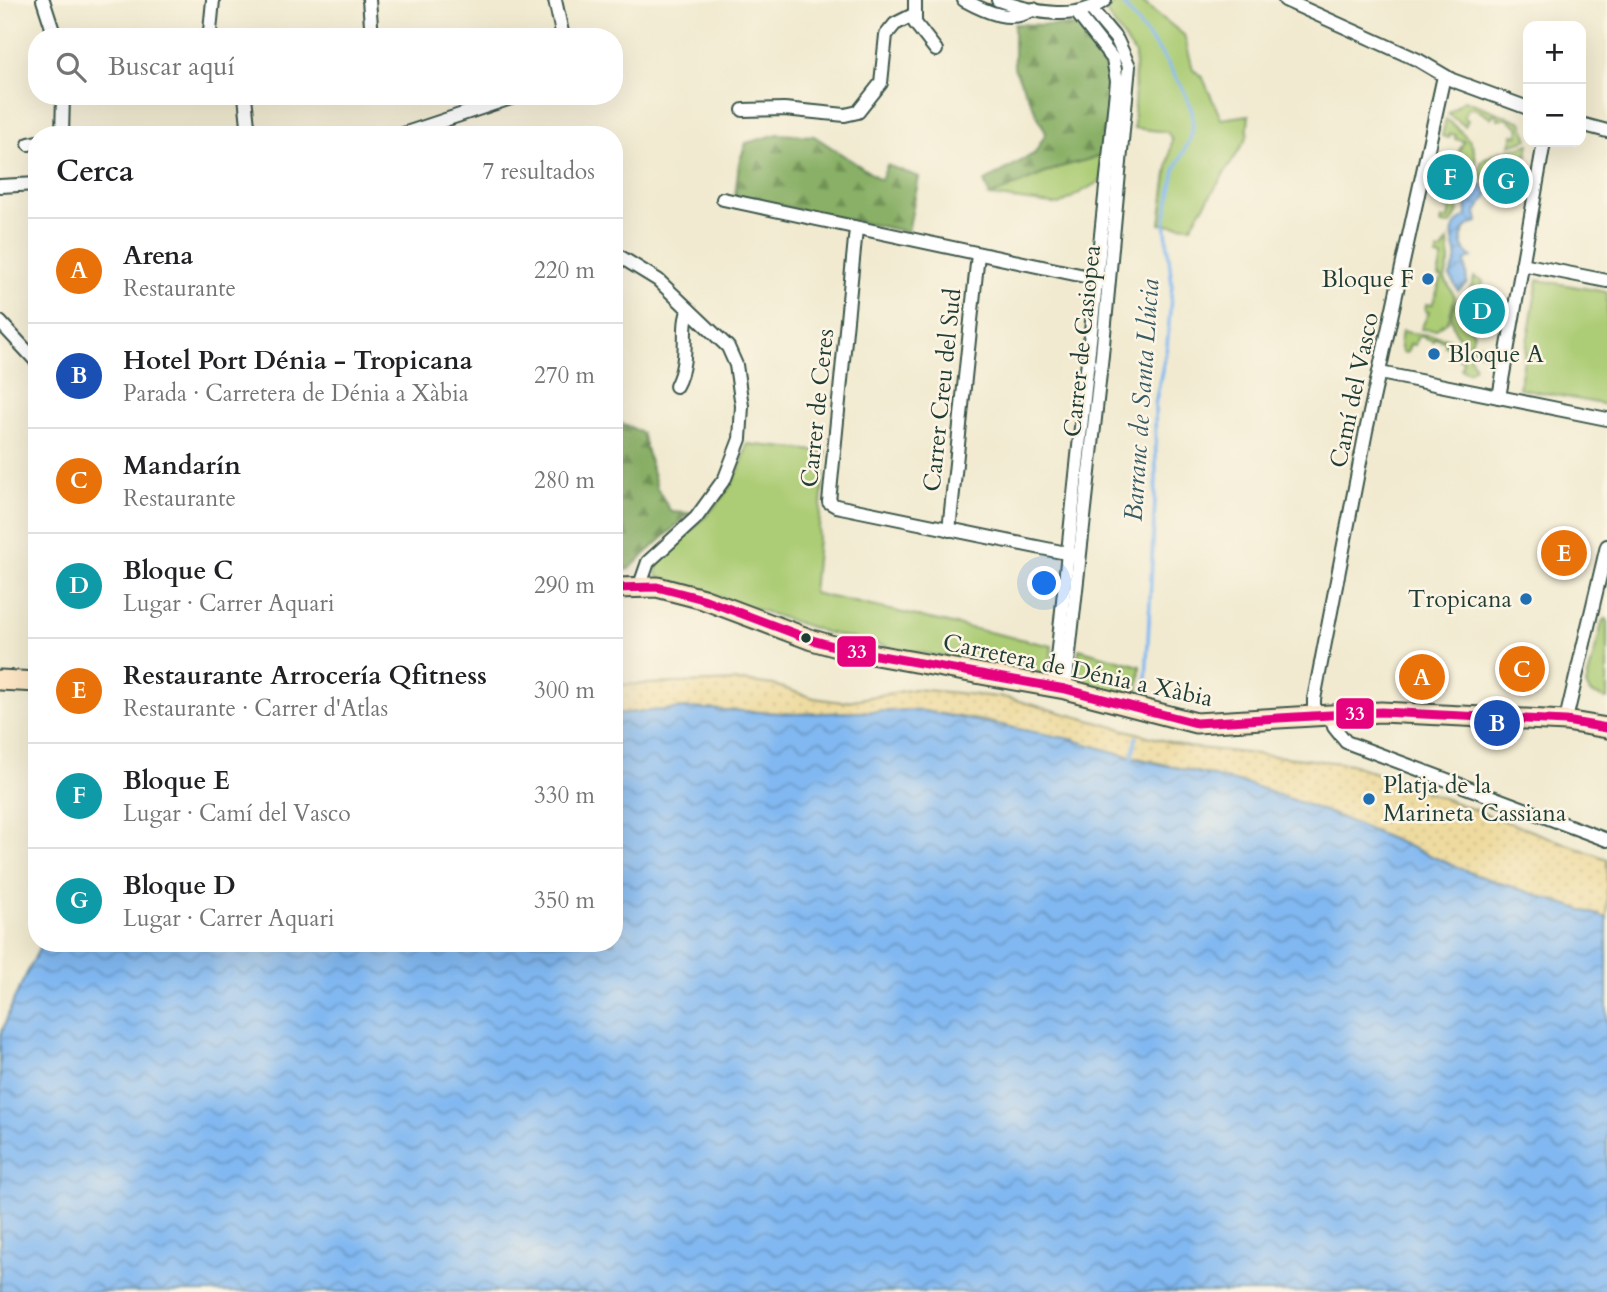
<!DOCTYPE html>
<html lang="es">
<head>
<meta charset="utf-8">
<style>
	:root { --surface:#fff; --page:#f6f6f6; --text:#202124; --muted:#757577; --line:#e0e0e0; --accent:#0f766e }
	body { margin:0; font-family:Cardo,serif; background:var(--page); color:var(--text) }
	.controls { position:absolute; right:21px; top:21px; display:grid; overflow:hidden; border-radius:14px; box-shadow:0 7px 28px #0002 }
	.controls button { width:63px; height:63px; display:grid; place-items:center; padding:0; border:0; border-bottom:2px solid var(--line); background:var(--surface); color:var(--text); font:35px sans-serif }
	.you { position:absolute; left:1045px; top:584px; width:24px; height:24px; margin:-18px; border:5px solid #fff; border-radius:50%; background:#1a73e8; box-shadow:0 0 0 10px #1a73e833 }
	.badge { display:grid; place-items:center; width:46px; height:46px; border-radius:50%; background:var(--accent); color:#fff; font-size:23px; font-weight:700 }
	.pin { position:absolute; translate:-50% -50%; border:4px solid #fff; box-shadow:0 2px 7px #0006 }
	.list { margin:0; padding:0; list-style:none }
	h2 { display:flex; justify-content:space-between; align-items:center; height:91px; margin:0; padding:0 28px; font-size:30px }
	h2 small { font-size:23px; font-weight:400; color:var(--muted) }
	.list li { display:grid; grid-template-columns:46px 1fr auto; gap:21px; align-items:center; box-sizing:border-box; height:105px; padding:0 28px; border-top:2px solid var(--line) }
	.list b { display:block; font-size:26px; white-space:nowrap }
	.list p { margin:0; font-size:23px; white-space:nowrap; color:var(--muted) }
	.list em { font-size:23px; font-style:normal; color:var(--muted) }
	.icon { flex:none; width:38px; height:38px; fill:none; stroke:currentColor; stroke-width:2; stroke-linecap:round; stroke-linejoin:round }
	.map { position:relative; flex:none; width:1607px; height:1292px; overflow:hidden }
	.search { position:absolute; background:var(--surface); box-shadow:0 7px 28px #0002; left:28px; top:28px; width:595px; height:77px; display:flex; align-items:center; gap:18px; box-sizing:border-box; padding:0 24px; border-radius:28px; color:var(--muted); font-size:26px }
	.panel { position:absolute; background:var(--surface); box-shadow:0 7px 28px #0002; left:28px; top:126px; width:595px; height:826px; border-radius:28px }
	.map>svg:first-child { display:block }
	.green { fill:#accc74; stroke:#668454; stroke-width:2 }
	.forest { fill:url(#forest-firs); stroke:#54764d; stroke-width:2 }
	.sand { fill:url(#sand-dots); stroke:#868c69; stroke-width:2 }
	.water { fill:url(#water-waves); stroke:#507a92; stroke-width:2 }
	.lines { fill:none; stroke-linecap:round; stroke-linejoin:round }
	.stream { stroke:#81b8f1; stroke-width:3.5 }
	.street-casing { stroke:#3e574b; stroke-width:16 }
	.secondary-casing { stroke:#3e574b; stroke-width:23 }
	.street { stroke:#fff; stroke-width:12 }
	.secondary { stroke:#fce5c4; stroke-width:19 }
	.bus-1-casing { stroke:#fcf5e5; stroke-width:14 }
	.bus-1 { stroke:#e5007d; stroke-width:9 }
	.poi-dot { fill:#1f6fb2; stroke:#fcf5e5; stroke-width:2.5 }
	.bus-dot { fill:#1f3d34; stroke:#fcf5e5; stroke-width:2.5 }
	.labels { text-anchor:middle; stroke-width:5; stroke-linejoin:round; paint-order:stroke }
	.poi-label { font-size:24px; fill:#1f3d34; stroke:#fcf5e5; text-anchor:end }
	.street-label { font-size:24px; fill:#1f3d34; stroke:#fcf5e5 }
	.water-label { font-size:26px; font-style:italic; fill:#385c63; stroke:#fcf5e5 }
	.line-badge { stroke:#fcf5e5; stroke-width:2.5 }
	.badge-label { font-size:19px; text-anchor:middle; font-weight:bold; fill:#fff }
</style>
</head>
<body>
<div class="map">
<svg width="1607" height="1292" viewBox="0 0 1607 1292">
	<defs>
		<pattern id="forest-firs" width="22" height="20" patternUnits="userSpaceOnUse" patternTransform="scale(1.75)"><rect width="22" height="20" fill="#89b066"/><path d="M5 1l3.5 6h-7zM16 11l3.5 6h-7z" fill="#6f9055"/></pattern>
		<pattern id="sand-dots" width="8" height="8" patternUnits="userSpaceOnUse" patternTransform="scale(1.75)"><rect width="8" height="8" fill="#eeda9e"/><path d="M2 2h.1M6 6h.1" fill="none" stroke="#ccbc89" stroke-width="1.8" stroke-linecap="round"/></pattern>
		<pattern id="water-waves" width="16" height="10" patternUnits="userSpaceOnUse" patternTransform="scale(1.75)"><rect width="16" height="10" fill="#81b8f1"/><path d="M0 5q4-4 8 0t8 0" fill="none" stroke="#6997c4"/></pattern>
	</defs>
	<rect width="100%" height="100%" fill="#fcf5e5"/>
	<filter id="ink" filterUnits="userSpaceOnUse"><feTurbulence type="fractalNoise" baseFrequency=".0143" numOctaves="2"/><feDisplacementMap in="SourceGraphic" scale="14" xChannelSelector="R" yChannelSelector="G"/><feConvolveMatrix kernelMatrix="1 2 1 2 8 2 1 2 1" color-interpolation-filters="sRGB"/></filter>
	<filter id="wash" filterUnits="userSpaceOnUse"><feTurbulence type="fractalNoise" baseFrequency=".00686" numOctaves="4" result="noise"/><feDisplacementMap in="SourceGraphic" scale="28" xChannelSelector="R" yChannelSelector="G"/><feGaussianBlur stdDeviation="1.57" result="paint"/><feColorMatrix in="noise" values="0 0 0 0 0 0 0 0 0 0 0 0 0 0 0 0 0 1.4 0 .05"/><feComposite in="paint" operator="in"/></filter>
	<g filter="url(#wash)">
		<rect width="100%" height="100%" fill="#f1ead0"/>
		<g class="green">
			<polygon points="1119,0 1140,0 1184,35 1193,69 1203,78 1221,119 1249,115 1247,138 1191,226 1160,224 1172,139 1167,132 1134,128 1135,54 1105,11"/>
			<polygon points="1464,100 1522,122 1528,139 1510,145 1513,135 1517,136 1520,128 1508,119 1497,119 1498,116 1493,114 1491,118 1474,108 1468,108 1464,117 1468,120 1465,126 1448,114"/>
			<path d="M1446,119C1468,136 1478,144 1476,174C1458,189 1464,209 1450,225L1441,224L1442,219H1448L1450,209L1446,208L1448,203L1453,204L1458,199L1457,187L1461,188L1464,175L1459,174L1463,163L1462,156L1457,155L1464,141L1455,139L1456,135L1450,134L1449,138L1442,136Z"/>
			<path d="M1529,144L1527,156L1510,153L1509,158L1498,160L1492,183L1495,184V189L1489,188L1480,173L1481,162C1502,147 1508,152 1529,144Z"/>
			<polygon points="1105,155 1102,180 1059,205 990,196 1060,167"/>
			<polygon points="1448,240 1449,263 1445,279 1455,297 1448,321 1435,330 1421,329 1429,312 1425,311 1426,304 1432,305 1442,278 1438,276 1442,258 1436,257 1438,251 1442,251"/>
			<path d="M1474,277L1483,281L1482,287L1474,289L1467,326L1474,332L1471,343L1487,346L1486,354C1464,348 1441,326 1457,301C1462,294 1473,291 1474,277Z"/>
			<polygon points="1538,280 1607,292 1607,405 1519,388"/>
			<path d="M1402,331C1434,339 1460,328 1475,367L1468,372L1461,369L1463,360L1458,358L1460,352L1456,351L1457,347L1445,346L1446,342L1435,338L1433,341L1422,336L1417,338L1415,345L1410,344L1407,353L1402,352L1400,343Z"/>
			<path d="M747,444L826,452L813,593L1052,646L1049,673L1045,675L894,648L825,632L658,576L656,571L659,561C694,527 737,496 747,444Z"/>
			<polygon points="1607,619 1607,699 1590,693 1586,685 1603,620"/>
			<polygon points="1079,649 1140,666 1138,700 1076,681"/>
		</g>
		<g class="forest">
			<path d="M1014,24L1078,26C1120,64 1109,103 1105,155L1060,167L990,196L984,182L1035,153L1046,133L1014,68Z"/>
			<polygon points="778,134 814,136 881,180 887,165 919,177 908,232 735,196 739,163 746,143"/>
			<polygon points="614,412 621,423 642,433 657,488 671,512 690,513 629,569 614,575"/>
		</g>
		<polygon class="sand" points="742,681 774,685 814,698 842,702 915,689 1008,698 1188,747 1351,764 1607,859 1607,918 1476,875 1332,814 1251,785 986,721 918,710 796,714 687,708 614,714 614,685"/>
		<g class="water">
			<path d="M1479,181L1488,195L1476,212L1478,222C1458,226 1457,246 1472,257L1465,261L1467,283L1458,291L1450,276C1453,269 1458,260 1456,253C1451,235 1449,225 1467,215L1466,198L1471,184Z"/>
			<polygon points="687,708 796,714 918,710 1071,739 1133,758 1251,785 1332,814 1476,875 1607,918 1607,1292 0,1292 0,1037 14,999 42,943 614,943 614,714"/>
		</g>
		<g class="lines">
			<g class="stream">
				<polyline points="1120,0 1163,56 1184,91 1192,111 1193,125 1191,137 1175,170 1165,221 1172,285 1167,346 1155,404 1156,479 1145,702"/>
				<polyline points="1132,758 1136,737"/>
			</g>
		</g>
	</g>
	<g filter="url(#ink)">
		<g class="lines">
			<g class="street-casing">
				<g id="street">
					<polyline points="43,0 55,37"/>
					<polyline points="213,0 210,31 214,37"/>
					<polyline points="369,0 372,37"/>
					<polyline points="555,0 563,37"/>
					<polyline points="915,0 915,23 936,50"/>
					<path d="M964,0C986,12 1011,24 1034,9"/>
					<path d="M998,0C1030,12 1076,22 1105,0"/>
					<polyline points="1285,0 1418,60 1452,80 1528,108"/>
					<polyline points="245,96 249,135"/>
					<polyline points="743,110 784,109 845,115 858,112 881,83 886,35 895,24 913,15"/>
					<polyline points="1581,124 1607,131"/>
					<polyline points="62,135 63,96"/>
					<polyline points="400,135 517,96"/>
					<polyline points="29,144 37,142"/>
					<polyline points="0,186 37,184"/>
					<polyline points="723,199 1103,280"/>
					<polyline points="856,229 829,502 836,506 1076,555"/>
					<polyline points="614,253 658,280 728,347 736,365 742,406 740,439 725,478 696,518 648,562 640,585"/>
					<polyline points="1522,264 1607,281"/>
					<polyline points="0,322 37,362"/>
					<polyline points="1380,373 1607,419"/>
					<path d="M676,386C691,358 680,325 689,310"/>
					<polyline points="1499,397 1544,142"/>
					<polyline points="949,530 978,254"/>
					<polyline points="1054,687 1117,81 1113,59 1077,13"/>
					<polyline points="1065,689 1102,355 1129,66 1117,40 1091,9"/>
					<polyline points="1568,711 1607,546"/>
					<polyline points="1331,714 1334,727 1346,742 1607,840"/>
					<polyline points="1314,715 1314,699 1366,431 1444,76"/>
				</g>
			</g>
			<g class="secondary-casing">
				<g id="secondary">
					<polyline points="614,588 657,587 703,599 812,640 848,650 1065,689 1196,723 1381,712 1566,721 1607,728"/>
					<polyline points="0,680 37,682"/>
				</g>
			</g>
			<use href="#street" class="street"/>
			<use href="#secondary" class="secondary"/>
			<g class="bus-1-casing">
				<polyline id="bus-1" points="614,588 657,587 703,599 812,640 848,650 1065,689 1196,723 1381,712 1566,721 1607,728"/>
			</g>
			<use href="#bus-1" class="bus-1"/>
		</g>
	</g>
	<g class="poi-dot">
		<circle cx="1428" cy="279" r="7"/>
		<circle cx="1434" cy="354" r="7"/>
		<circle cx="1526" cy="599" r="7"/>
		<circle cx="1369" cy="799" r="7"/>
	</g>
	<circle class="bus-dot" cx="806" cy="638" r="6"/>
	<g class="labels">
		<g class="poi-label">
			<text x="1414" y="287">Bloque F</text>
			<text x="1448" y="362" text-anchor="start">Bloque A</text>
			<text x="1512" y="607">Tropicana</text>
			<text x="1383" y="793" text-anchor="start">Platja de la<tspan x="1383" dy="28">Marineta Cassiana</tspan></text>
		</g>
		<g class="street-label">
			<text transform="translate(1082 341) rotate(-84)" y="8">Carrer de Casiopea</text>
			<text transform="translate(942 390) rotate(-84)" y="8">Carrer Creu del Sud</text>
			<text transform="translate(1354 390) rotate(-78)" y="8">Camí del Vasco</text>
			<text transform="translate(817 408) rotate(-84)" y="8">Carrer de Ceres</text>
			<text transform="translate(1078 670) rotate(12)" y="8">Carretera de Dénia a Xàbia</text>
		</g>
		<g class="water-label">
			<text transform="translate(1141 400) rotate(-86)" y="9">Barranc de Santa Llúcia</text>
		</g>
	</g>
	<g class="line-badge">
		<rect x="836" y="635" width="41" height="33" rx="7" fill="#e5007d"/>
		<rect x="1335" y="697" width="40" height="33" rx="7" fill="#e5007d"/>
	</g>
	<g class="badge-label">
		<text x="857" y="658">33</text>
		<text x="1355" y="720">33</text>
	</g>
</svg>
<div class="controls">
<button>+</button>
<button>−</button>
</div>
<div class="you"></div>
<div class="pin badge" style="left:1422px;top:677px;background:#e8710a">A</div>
<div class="pin badge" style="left:1497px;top:723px;background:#1a4fb4">B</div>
<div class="pin badge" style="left:1522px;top:669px;background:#e8710a">C</div>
<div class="pin badge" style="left:1482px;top:311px;background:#0f9aa8">D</div>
<div class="pin badge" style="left:1564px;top:553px;background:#e8710a">E</div>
<div class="pin badge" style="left:1450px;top:177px;background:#0f9aa8">F</div>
<div class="pin badge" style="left:1506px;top:181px;background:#0f9aa8">G</div>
<div class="search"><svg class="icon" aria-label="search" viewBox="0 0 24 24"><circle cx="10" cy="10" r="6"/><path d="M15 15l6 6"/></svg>Buscar aquí</div>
<section class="panel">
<h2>Cerca<small>7 resultados</small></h2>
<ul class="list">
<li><span class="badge" style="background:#e8710a">A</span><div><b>Arena</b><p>Restaurante</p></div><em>220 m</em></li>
<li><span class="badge" style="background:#1a4fb4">B</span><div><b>Hotel Port Dénia - Tropicana</b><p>Parada · Carretera de Dénia a Xàbia</p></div><em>270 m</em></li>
<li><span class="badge" style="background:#e8710a">C</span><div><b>Mandarín</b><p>Restaurante</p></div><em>280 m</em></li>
<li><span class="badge" style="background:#0f9aa8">D</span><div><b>Bloque C</b><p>Lugar · Carrer Aquari</p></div><em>290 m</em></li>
<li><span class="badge" style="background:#e8710a">E</span><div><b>Restaurante Arrocería Qfitness</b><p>Restaurante · Carrer d'Atlas</p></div><em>300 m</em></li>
<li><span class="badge" style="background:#0f9aa8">F</span><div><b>Bloque E</b><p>Lugar · Camí del Vasco</p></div><em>330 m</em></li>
<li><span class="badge" style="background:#0f9aa8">G</span><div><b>Bloque D</b><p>Lugar · Carrer Aquari</p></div><em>350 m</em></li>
</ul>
</section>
</div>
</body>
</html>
